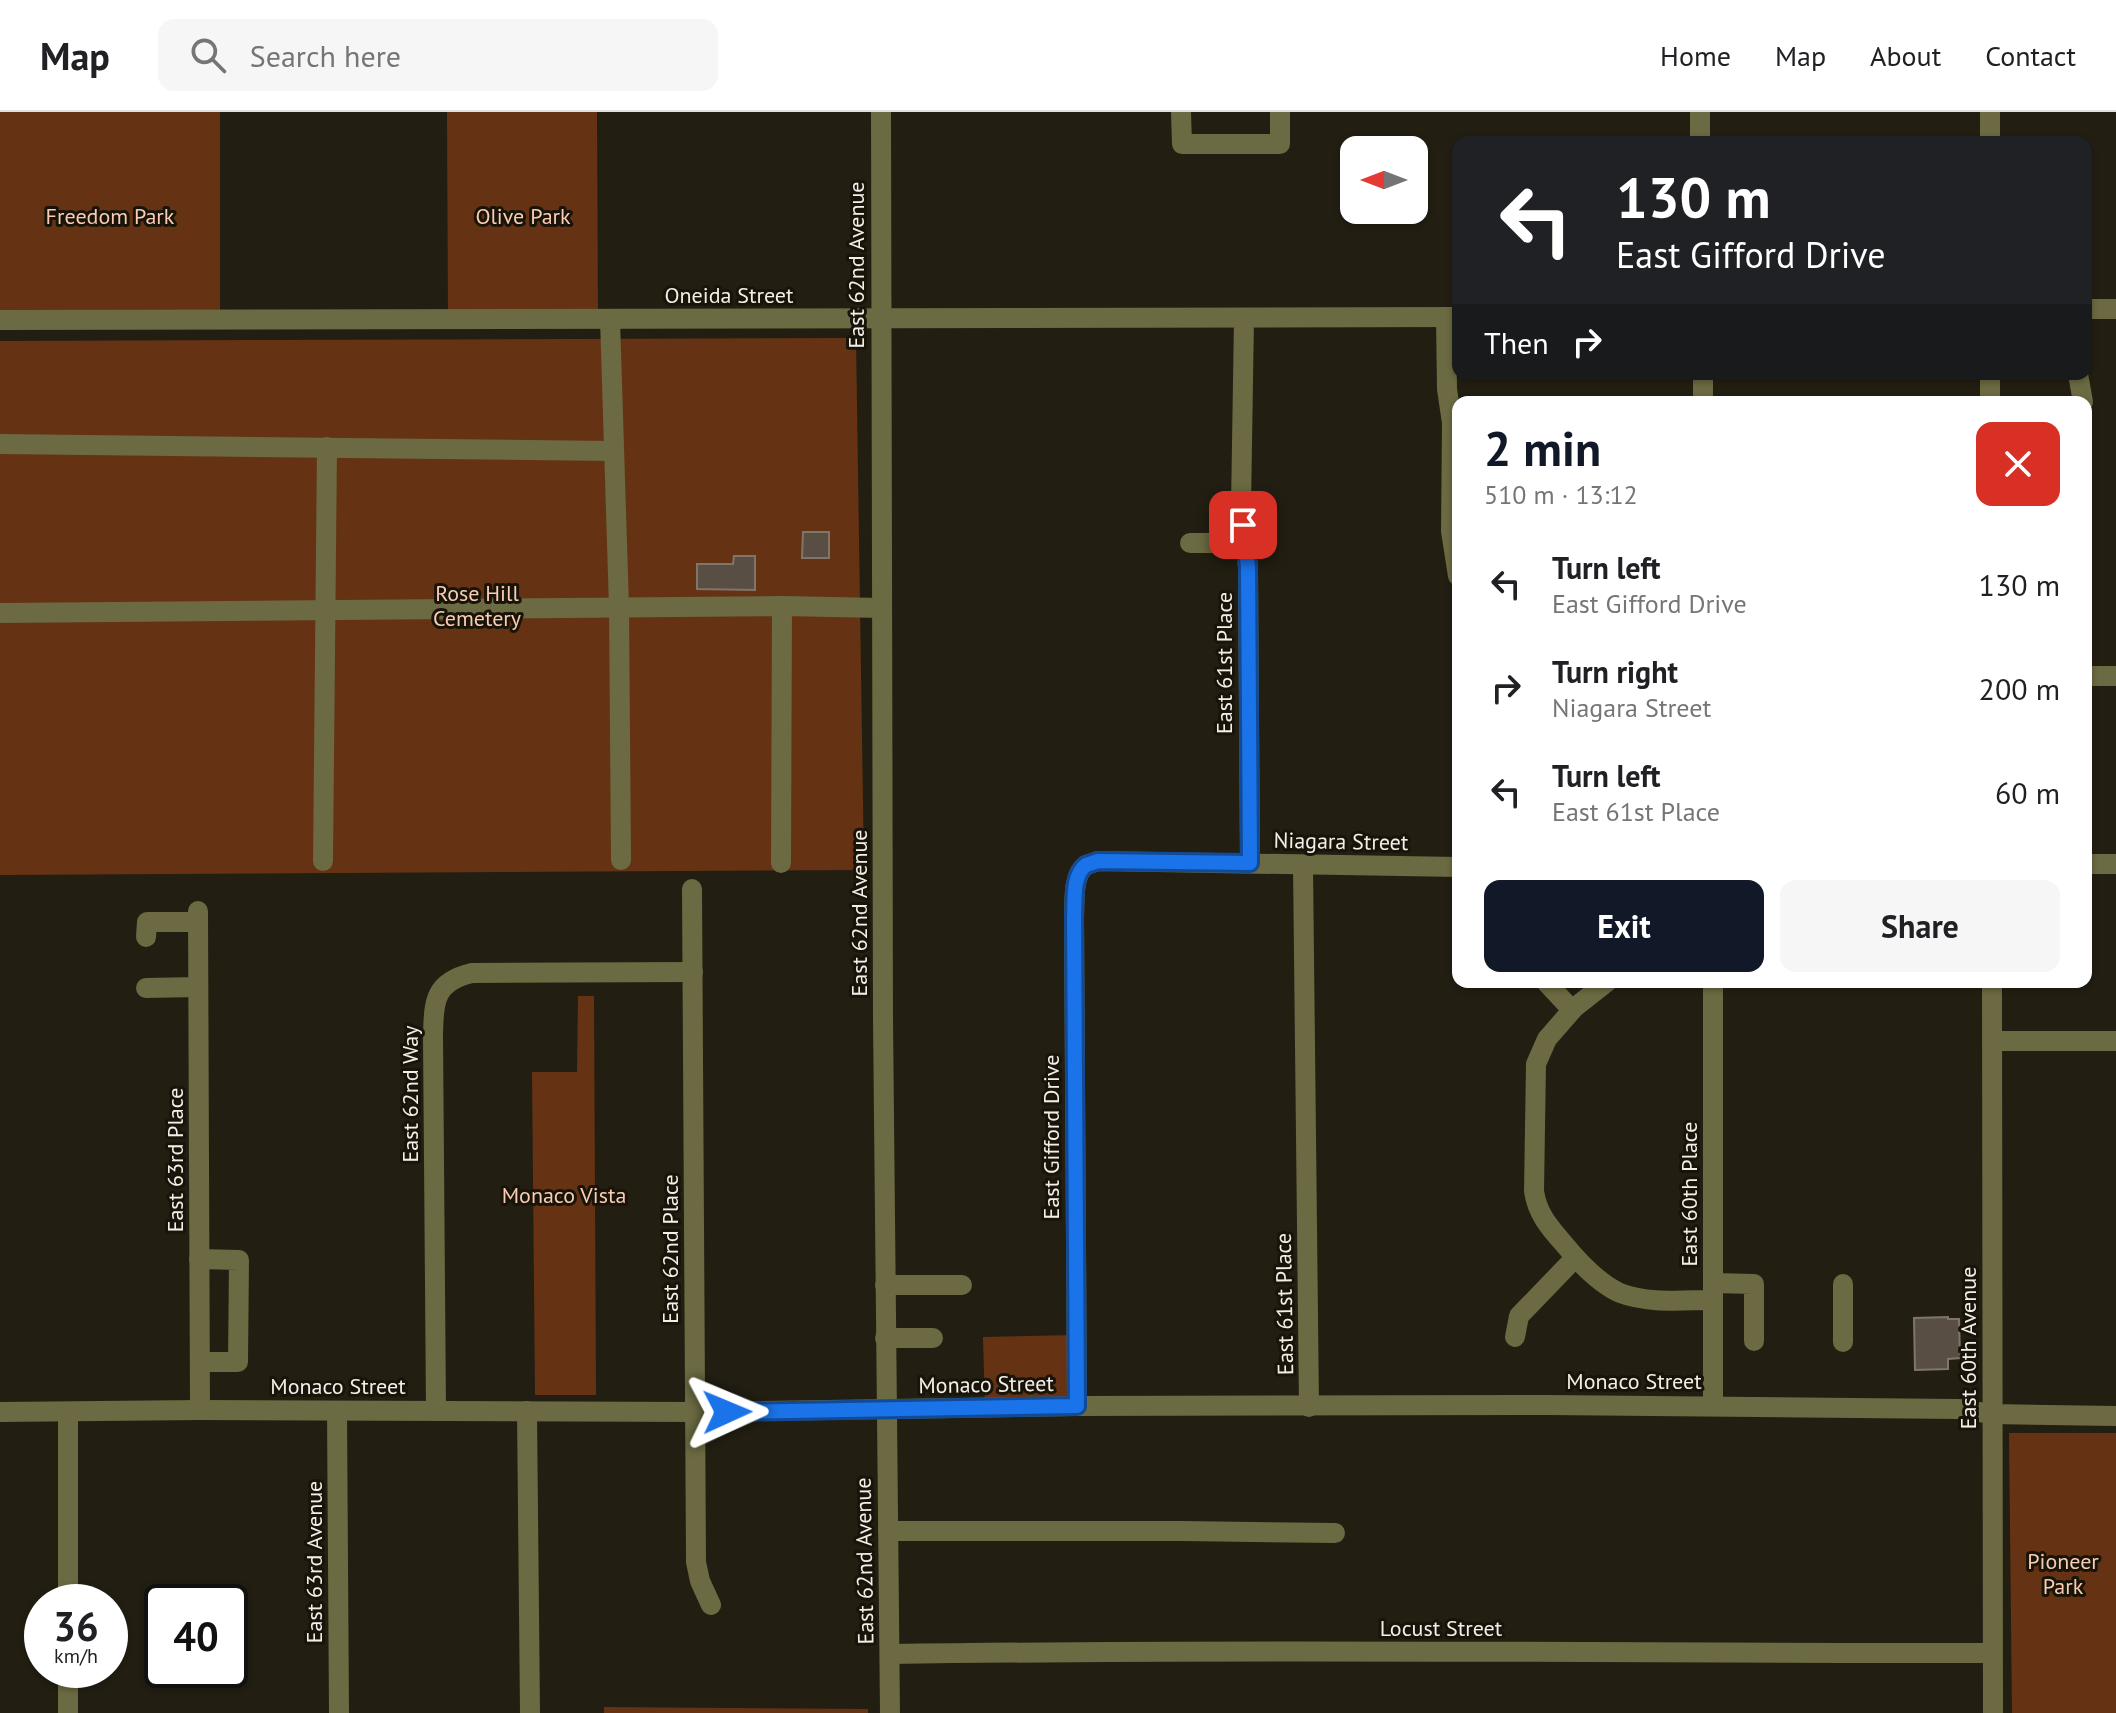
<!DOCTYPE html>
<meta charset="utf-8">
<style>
body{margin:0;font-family:"PT Sans",sans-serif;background:#f6f6f6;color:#202124;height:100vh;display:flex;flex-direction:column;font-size:30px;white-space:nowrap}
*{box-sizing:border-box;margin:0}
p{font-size:26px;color:#757577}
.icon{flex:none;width:44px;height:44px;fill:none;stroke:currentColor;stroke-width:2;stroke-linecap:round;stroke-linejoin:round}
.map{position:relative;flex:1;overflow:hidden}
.side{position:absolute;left:1452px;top:284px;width:640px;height:592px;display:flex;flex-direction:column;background:#fff;border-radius:16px;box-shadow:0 2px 6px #0004}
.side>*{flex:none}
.hud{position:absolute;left:1452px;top:24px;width:640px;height:244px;border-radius:16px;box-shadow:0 2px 6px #0004;background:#202124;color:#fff;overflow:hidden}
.needle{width:52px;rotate:270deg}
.tools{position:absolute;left:1340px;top:24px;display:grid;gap:16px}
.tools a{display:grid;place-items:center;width:88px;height:88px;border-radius:16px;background:#fff;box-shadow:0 2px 6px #0004;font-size:40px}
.speed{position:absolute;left:24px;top:1472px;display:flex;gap:16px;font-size:40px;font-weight:700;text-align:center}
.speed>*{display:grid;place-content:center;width:104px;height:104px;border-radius:50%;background:#fff;box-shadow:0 2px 6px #0004;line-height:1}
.speed small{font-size:20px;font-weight:400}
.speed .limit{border:4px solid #111;border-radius:12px;background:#fff;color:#111}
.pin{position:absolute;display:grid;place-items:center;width:68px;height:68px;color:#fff;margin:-34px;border-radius:16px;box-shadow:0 4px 12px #0006}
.me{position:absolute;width:88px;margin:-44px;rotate:89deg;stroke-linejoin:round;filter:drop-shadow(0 0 6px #0008)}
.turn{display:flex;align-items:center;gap:28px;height:168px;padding:0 32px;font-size:36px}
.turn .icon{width:104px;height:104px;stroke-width:2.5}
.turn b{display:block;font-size:56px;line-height:68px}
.then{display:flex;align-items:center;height:76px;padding:0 32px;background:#0003;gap:16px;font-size:30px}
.round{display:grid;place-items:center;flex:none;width:84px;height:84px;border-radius:16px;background:#f6f6f6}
.summary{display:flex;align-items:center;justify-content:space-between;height:136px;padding:0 32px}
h1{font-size:48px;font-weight:700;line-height:60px;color:#111827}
.button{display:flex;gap:16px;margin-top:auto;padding:16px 32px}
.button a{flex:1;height:92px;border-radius:16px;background:#111827;color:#fff;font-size:32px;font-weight:700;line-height:92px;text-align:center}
.button a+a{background:#f6f6f6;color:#202124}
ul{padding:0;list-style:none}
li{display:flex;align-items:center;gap:24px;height:104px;padding:0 32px}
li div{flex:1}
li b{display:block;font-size:30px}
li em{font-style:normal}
header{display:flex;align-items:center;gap:48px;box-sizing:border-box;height:112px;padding:0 40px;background:#fff;border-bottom:2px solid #e0e0e0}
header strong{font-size:38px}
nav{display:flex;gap:44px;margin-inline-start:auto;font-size:28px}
.search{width:560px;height:72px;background:#f6f6f6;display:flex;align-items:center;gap:20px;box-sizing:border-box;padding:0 28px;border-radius:16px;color:#757577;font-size:30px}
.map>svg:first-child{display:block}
.green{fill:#653313}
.building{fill:#584e43;stroke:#807569;stroke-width:2}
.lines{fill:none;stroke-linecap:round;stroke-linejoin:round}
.minor{stroke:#6b6a42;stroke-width:20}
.route-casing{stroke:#114b97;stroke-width:20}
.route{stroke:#1a73e8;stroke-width:14}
.labels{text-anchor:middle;stroke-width:6;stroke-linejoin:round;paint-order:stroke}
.park-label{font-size:22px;fill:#faccb3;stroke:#191409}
.street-label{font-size:22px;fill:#f3efe8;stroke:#191409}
</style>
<header>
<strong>Map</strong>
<div class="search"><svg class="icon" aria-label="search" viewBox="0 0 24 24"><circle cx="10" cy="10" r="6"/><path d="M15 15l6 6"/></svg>Search here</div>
<nav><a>Home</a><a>Map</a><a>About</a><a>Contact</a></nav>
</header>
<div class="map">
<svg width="2116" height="1601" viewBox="0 0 2116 1601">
<rect width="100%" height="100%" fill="#221e12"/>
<!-- green -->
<g class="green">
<polygon points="0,0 220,0 220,209 0,208"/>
<polygon points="447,0 597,0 598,208 448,208"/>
<polygon points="856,226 864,758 0,763 0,229"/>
<polygon points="578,884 594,884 596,1283 535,1283 532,960 577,960"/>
<polygon points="1076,1223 1077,1294 985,1296 983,1225"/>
<polygon points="2009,1321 2116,1321 2116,1601 2012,1601"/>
<polygon points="604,1595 868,1597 868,1601 604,1601"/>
</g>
<!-- building -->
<g class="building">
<polygon points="803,420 829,420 829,446 802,446"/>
<polygon points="734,444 755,444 755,478 697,477 697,452 733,452"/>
<polygon points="1948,1205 1948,1207 1959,1207 1960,1246 1948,1247 1948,1257 1915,1258 1914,1206"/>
</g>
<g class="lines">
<!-- minor -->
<g class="minor">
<polyline points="881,0 883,907 890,1601"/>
<polyline points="1181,0 1182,32 1280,32 1280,0"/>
<polyline points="1700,0 1700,30"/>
<polyline points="1990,0 1990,30"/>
<polyline points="2086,197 2116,197"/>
<polyline points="1446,205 1447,277 1452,311 1451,419 1458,464"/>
<polyline points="1244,206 1241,395 1248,455 1250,751"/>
<polyline points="610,207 619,495 621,748"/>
<polyline points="0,208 1458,205"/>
<polyline points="1703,262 1703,290"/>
<polyline points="1990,262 1990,290"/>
<polyline points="2078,262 2083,290"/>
<polyline points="0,332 614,339"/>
<polyline points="1190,431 1245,431"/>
<polyline points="0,501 782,494 882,496"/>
<polyline points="2086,564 2116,564"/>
<polyline points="323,749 327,335"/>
<polyline points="781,751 782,494"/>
<polyline points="2086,752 2116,752"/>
<polyline points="1303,753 1309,1295"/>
<polyline points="692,777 696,1450 700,1469 711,1493"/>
<polyline points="198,799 200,1298"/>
<polyline points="146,825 147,810 198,810"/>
<polyline points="1546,870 1572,898"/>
<path d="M1607,870L1574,896L1547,927L1536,952L1534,1079C1537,1101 1549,1115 1564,1132C1578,1149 1600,1172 1620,1181C1649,1192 1683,1188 1713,1188"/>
<polyline points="1992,870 1993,1601"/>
<polyline points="146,876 198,875"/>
<polyline points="1992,929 2116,929"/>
<polyline points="199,1147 239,1148 238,1250 200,1250"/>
<polyline points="1713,1171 1754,1172 1754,1229"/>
<polyline points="1843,1172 1843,1230"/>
<polyline points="885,1173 962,1173"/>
<polyline points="1515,1225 1519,1204 1575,1146"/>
<polyline points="885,1226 933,1226"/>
<path d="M1077,1294L1074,805C1075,790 1072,763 1086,753C1086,753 1098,749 1098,749L1458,755"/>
<polyline points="1713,1294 1713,870"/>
<path d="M436,1298L433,923C434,889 434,870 472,861L693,860"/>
<polyline points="337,1299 339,1601"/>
<polyline points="527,1299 530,1601"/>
<polyline points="0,1300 200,1298 695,1300 1077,1294 1548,1293 1958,1297 1993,1302 2116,1304"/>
<polyline points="888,1419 1182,1419 1335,1421"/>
<polyline points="68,1490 68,1300"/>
<path d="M890,1542C1258,1537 1625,1541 1992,1541"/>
<polyline points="68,1601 68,1558"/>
</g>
</g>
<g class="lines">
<defs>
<path id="route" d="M727,1300L1077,1294L1074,805C1075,790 1072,763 1086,753C1086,753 1098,749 1098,749L1250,751L1248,455L1243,413"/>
</defs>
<!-- route casing -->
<use href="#route" class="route-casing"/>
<!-- route -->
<use href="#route" class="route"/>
</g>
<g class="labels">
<!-- park labels -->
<g class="park-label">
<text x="110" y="112">Freedom Park</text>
<text x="523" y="112">Olive Park</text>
<text x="477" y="489">Rose Hill<tspan x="477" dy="25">Cemetery</tspan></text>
<text x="564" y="1091">Monaco Vista</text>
<text x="2063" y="1457">Pioneer<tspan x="2063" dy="25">Park</tspan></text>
</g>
<!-- street labels -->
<g class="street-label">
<text transform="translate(856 153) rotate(-90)" y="8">East 62nd Avenue</text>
<text x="729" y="191">Oneida Street</text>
<text transform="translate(1224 551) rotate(-90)" y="8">East 61st Place</text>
<text transform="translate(1341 729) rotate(1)" y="8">Niagara Street</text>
<text transform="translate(859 801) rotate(-90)" y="8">East 62nd Avenue</text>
<text transform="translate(410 982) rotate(-90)" y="8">East 62nd Way</text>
<text transform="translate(1051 1025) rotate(-90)" y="8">East Gifford Drive</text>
<text transform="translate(175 1048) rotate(-90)" y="8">East 63rd Place</text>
<text transform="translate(1689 1082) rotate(-90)" y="8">East 60th Place</text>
<text transform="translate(670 1137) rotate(-90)" y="8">East 62nd Place</text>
<text transform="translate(1284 1192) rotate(-91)" y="8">East 61st Place</text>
<text transform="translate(1968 1236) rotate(-90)" y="8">East 60th Avenue</text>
<text x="1634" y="1277">Monaco Street</text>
<text transform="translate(986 1272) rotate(-1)" y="8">Monaco Street</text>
<text x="338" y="1282">Monaco Street</text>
<text transform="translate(864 1449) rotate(-91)" y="8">East 62nd Avenue</text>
<text transform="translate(314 1450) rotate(-90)" y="8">East 63rd Avenue</text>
<text x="1441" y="1524">Locust Street</text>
</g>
</g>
</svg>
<div class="tools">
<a><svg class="needle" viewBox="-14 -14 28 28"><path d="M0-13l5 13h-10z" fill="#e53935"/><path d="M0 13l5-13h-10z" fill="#757577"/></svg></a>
</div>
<div class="speed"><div>36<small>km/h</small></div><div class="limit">40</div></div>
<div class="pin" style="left:1243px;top:413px;background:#d93025"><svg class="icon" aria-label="arrive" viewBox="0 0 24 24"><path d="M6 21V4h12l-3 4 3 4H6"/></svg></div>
<svg class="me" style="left:727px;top:1300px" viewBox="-20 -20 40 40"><path d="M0-17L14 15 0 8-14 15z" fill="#1a73e8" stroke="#fff" stroke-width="4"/></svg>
<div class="hud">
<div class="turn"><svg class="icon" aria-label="left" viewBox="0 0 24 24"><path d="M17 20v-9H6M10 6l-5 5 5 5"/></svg><div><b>130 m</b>East Gifford Drive</div></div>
<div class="then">Then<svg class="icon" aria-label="right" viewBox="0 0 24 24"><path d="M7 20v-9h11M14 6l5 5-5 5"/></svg></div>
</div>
<section class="side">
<div class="summary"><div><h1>2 min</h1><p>510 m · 13:12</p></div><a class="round" style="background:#d93025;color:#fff"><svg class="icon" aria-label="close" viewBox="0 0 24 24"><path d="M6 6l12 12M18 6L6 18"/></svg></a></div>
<ul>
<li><svg class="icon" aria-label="left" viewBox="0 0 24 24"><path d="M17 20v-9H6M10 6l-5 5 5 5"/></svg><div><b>Turn left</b><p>East Gifford Drive</p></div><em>130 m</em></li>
<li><svg class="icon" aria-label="right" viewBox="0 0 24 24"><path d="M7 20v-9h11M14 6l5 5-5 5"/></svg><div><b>Turn right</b><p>Niagara Street</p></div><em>200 m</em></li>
<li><svg class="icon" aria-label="left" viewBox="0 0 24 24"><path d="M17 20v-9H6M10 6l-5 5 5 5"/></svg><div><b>Turn left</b><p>East 61st Place</p></div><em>60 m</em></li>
</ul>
<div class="button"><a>Exit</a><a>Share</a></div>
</section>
</div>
